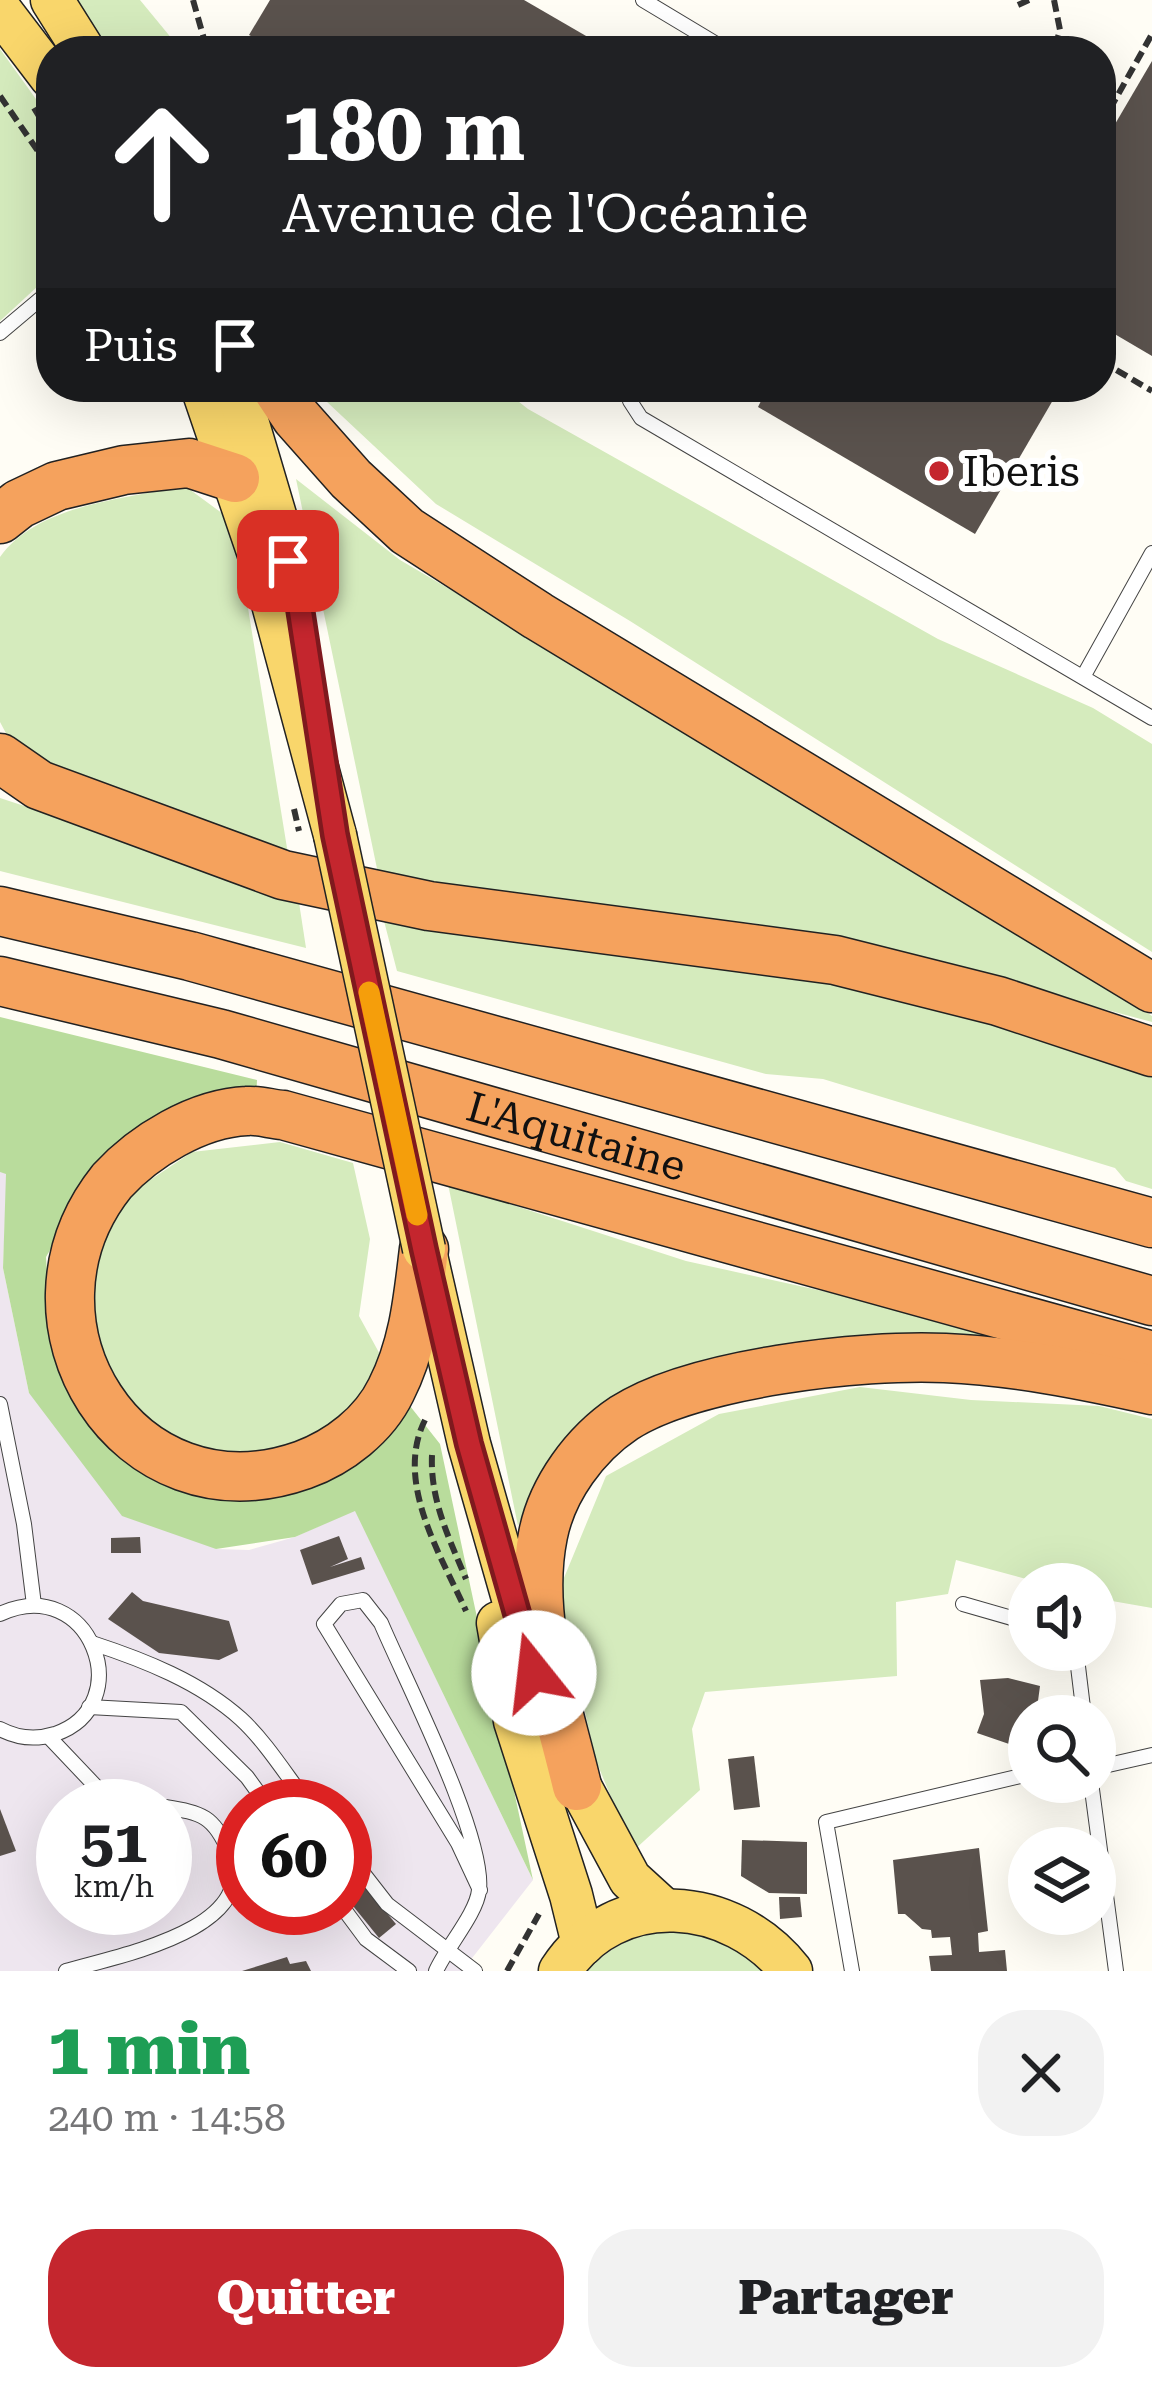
<!DOCTYPE html>
<html lang="fr">
<meta charset="utf-8">
<style>
body{margin:0;font-family:"Roboto Serif",serif;background:#f2f2f2;color:#202124;height:100vh;display:flex;flex-direction:column;font-size:45px;white-space:nowrap}
*{box-sizing:border-box;margin:0}
p{font-size:39px;color:#757577}
.icon{flex:none;width:66px;height:66px;fill:none;stroke:currentColor;stroke-width:2;stroke-linecap:round;stroke-linejoin:round}
.map{position:relative;height:1971px;overflow:hidden}
.panel{display:flex;flex-direction:column;background:#fff;flex:1}
.panel>*{flex:none}
.hud{position:absolute;left:36px;top:36px;width:1080px;height:366px;border-radius:48px;box-shadow:0 12px 48px #0002;background:#202124;color:#fff;overflow:hidden}
.buttons{position:absolute;left:1008px;top:1563px;display:grid;gap:24px}
.buttons a{display:grid;place-items:center;width:108px;height:108px;border-radius:50%;background:#fff;box-shadow:0 12px 48px #0002;font-size:60px}
.speed{position:absolute;left:36px;top:1779px;display:flex;gap:24px;font-size:60px;font-weight:700;text-align:center}
.speed>*{display:grid;place-content:center;width:156px;height:156px;border-radius:50%;background:#fff;box-shadow:0 12px 48px #0002;line-height:1}
.speed small{font-size:30px;font-weight:400}
.speed .limit{border:18px solid #d22;background:#fff;color:#111}
.pin{position:absolute;display:grid;place-items:center;width:102px;height:102px;color:#fff;margin:-51px;border-radius:24px;box-shadow:0 6px 18px #0006}
.me{position:absolute;width:132px;margin:-66px;rotate:344deg;stroke-linejoin:round;filter:drop-shadow(0 0 9px #0008)}
.turn{display:flex;align-items:center;gap:42px;height:252px;padding:0 48px;font-size:54px}
.turn .icon{width:156px;height:156px;stroke-width:2.5}
.turn b{display:block;font-size:84px;line-height:102px}
.then{display:flex;align-items:center;height:114px;padding:0 48px;background:#0003;gap:24px;font-size:45px}
.round{display:grid;place-items:center;flex:none;width:126px;height:126px;border-radius:48px;background:#f2f2f2}
.overview{display:flex;align-items:center;justify-content:space-between;height:204px;padding:0 48px}
h1{font-size:72px;font-weight:800;line-height:90px;color:#1e9e55}
.action{display:flex;gap:24px;margin-top:auto;padding:24px 48px}
.action a{flex:1;height:138px;border-radius:48px;background:#c4262e;color:#fff;font-size:48px;font-weight:800;line-height:138px;text-align:center}
.action a+a{background:#f2f2f2;color:#202124}
.map>svg:first-child{display:block}
.industrial{fill:#eee6ef;fill-rule:evenodd}
.green{fill:#d5ebbd}
.forest{fill:#b9dc9c}
.building{fill:#5a524d}
.lines{fill:none;stroke-linecap:round;stroke-linejoin:round}
.lane-casing{stroke:#444;stroke-width:16}
.primary-casing{stroke:#222;stroke-width:45}
.highway-casing{stroke:#222;stroke-width:51}
.path{stroke:#333;stroke-width:6;stroke-dasharray:12 6;stroke-linecap:butt}
.lane{stroke:#fff;stroke-width:14}
.primary{stroke:#f9d66b;stroke-width:42}
.highway{stroke:#f5a25d;stroke-width:48}
.primary-bridge-casing{stroke:#222;stroke-width:45;stroke-linecap:butt}
.path-bridge{stroke:#333;stroke-width:6;stroke-dasharray:12 6;stroke-linecap:butt}
.primary-bridge{stroke:#f9d66b;stroke-width:42}
.route-casing{stroke:#7f191e;stroke-width:30}
.route{stroke:#c4262e;stroke-width:21}
.slow{stroke:#f59e0b;stroke-width:21}
.poi-dot{fill:#c4262e;stroke:#fff;stroke-width:4.5}
.labels{text-anchor:middle;stroke-width:12;stroke-linejoin:round;paint-order:stroke}
.poi-label{font-size:42px;fill:#111;stroke:#fff;text-anchor:start}
.street-label{font-size:42px;fill:#111;stroke:#fff}
</style>
<div class="map">
<svg width="1152" height="1971" viewBox="0 0 1152 1971">
<rect width="100%" height="100%" fill="#fffdf5"/>
<!-- industrial -->
<path class="industrial" d="M0,1172L7,1173L3,1268L29,1393L216,1549L249,1550L295,1537L355,1510L533,1880L462,1971H0ZM63,1806H165V1908H63ZM243,1806H345V1908H243Z"/>
<!-- green -->
<g class="green">
<polygon points="76,0 140,0 182,51 109,51"/>
<polygon points="0,49 51,120 51,274 0,321"/>
<polygon points="311,387 500,387 528,409 938,639 1093,708 1152,744 1152,952 630,621 436,504"/>
<polygon points="296,479 400,560 966,892 1152,1016 1152,1022 858,943 752,923 526,904 380,883"/>
<path d="M185,486L234,522L288,854L64,775L8,737L0,722V557C38,504 125,499 185,486Z"/>
<polygon points="0,798 298,896 306,948 0,871"/>
<path d="M384,921C573,945 768,958 953,1009C1020,1028 1087,1052 1152,1076V1189L1126,1181L1115,1168L823,1079L766,1074L397,971Z"/>
<polygon points="280,1142 353,1163 370,1239 359,1316 388,1369 347,1417 284,1455 213,1454 148,1423 93,1363 91,1270 122,1199 192,1152"/>
<polygon points="448,1184 686,1261 977,1325 1032,1346 789,1352 535,1487 518,1526"/>
<polygon points="860,1387 971,1400 1099,1406 1152,1419 1152,1608 1095,1598 1095,1584 1045,1584 956,1560 948,1594 896,1602 897,1676 705,1692 692,1729 700,1790 633,1851 595,1758 559,1590 606,1476 719,1414"/>
<path d="M687,1928L726,1938L767,1971H586C620,1939 641,1932 687,1928Z"/>
</g>
<!-- forest -->
<polygon class="forest" points="0,1017 257,1080 256,1100 96,1171 46,1257 50,1320 65,1384 118,1448 166,1481 372,1446 410,1406 440,1444 533,1880 355,1511 295,1537 216,1549 122,1516 29,1393 3,1268 6,1174 0,1172"/>
<!-- building -->
<g class="building">
<polygon points="270,0 524,0 612,51 278,51 249,35"/>
<polygon points="1152,61 1152,356 1101,326 1101,148"/>
<polygon points="768,387 1057,387 1060,388 975,534 758,407"/>
<polygon points="339,1536 348,1559 330,1567 361,1557 365,1569 312,1585 300,1550"/>
<polygon points="140,1537 141,1553 111,1553 111,1538"/>
<polygon points="132,1592 143,1601 229,1621 238,1651 219,1660 159,1653 108,1619"/>
<polygon points="1008,1678 1040,1686 1036,1716 1029,1716 1029,1741 1012,1745 977,1733 984,1714 980,1680"/>
<polygon points="754,1756 760,1807 734,1810 728,1759"/>
<polygon points="0,1809 16,1851 0,1856"/>
<polygon points="742,1840 807,1842 807,1894 769,1893 741,1876"/>
<polygon points="979,1848 988,1931 978,1933 979,1952 1005,1950 1007,1971 931,1971 929,1956 952,1955 950,1937 932,1938 931,1930 922,1929 905,1914 898,1914 893,1860"/>
<polygon points="361,1882 396,1924 379,1938 345,1896"/>
<polygon points="779,1897 800,1897 802,1917 780,1919"/>
<polygon points="287,1957 290,1964 306,1961 311,1971 242,1971"/>
</g>
<g class="lines">
<defs>
<g id="lane">
<polyline points="643,0 728,51"/>
<polyline points="0,333 51,290"/>
<polyline points="634,387 630,401 641,418 1152,718"/>
<polyline points="1083,677 1152,553"/>
<polyline points="0,1404 24,1524 34,1605"/>
<polyline points="963,1604 1029,1623"/>
<path d="M0,1614C90,1572 140,1705 55,1734C36,1740 17,1738 0,1729"/>
<path d="M92,1643C144,1660 200,1682 241,1719C267,1743 288,1778 310,1806"/>
<polyline points="1076,1650 1084,1716"/>
<polyline points="89,1707 181,1712 247,1777 268,1806"/>
<polyline points="48,1736 104,1795 158,1806"/>
<polyline points="1095,1768 1152,1755"/>
<polyline points="1091,1782 1116,1971"/>
<polyline points="345,1850 387,1904 475,1971"/>
<polyline points="343,1908 366,1939 409,1971"/>
<path d="M66,1971C115,1956 263,1930 229,1852C214,1816 202,1813 165,1807"/>
<path d="M436,1971C446,1948 477,1913 479,1890C485,1835 405,1680 381,1623L363,1600L341,1604L324,1624L458,1843L480,1890"/>
<polyline points="852,1971 826,1822 1029,1774"/>
</g>
<g id="primary">
<polyline points="52,0 84,51"/>
<polyline points="0,10 51,77"/>
<polyline points="202,387 262,563 335,835"/>
<polyline points="237,387 282,539"/>
<polyline points="427,1260 469,1444 530,1658"/>
<polyline points="498,1623 515,1721 571,1895 583,1944"/>
<polyline points="564,1757 630,1879 664,1910"/>
<path d="M560,1971C616,1885 732,1896 791,1971"/>
</g>
<g id="highway">
<polyline points="276,387 296,417 351,479 407,531 538,616 1152,988"/>
<polyline points="0,519 19,504 57,486 124,470 189,463 235,478"/>
<polyline points="0,758 39,785 283,875 429,906 835,960 998,1001 1152,1052"/>
<polyline points="0,911 190,956 1152,1223"/>
<path id="s1" d="M0,981L221,1034L1152,1301"/>
<path d="M424,1249C418,1299 414,1345 391,1390C374,1425 339,1452 303,1465C128,1527 0,1321 112,1181C144,1146 198,1113 247,1111C258,1110 271,1114 283,1115L1152,1356"/>
<path d="M577,1786C558,1706 526,1618 543,1535C552,1489 585,1444 624,1418C694,1373 862,1354 945,1358C1014,1361 1084,1375 1152,1390"/>
</g>
</defs>
<!-- lane casing -->
<use href="#lane" class="lane-casing"/>
<!-- primary casing -->
<use href="#primary" class="primary-casing"/>
<!-- highway casing -->
<use href="#highway" class="highway-casing"/>
<!-- path -->
<g class="path">
<polyline points="193,0 204,39 213,51"/>
<polyline points="1054,0 1060,30 1054,51"/>
<polyline points="1018,5 1029,0"/>
<polyline points="0,96 51,170"/>
<polyline points="34,108 51,136"/>
<polyline points="1101,125 1152,34"/>
<polyline points="1101,361 1152,391"/>
<path d="M425,1420C394,1482 441,1555 466,1611"/>
<path d="M432,1455C430,1500 449,1538 466,1579"/>
<polyline points="507,1971 539,1914"/>
</g>
<!-- lane -->
<use href="#lane" class="lane"/>
<!-- primary -->
<use href="#primary" class="primary"/>
<!-- highway -->
<use href="#highway" class="highway"/>
<defs>
<polyline id="primary-bridge" points="335,835 424,1249"/>
</defs>
<!-- primary-bridge casing -->
<use href="#primary-bridge" class="primary-bridge-casing"/>
<!-- path-bridge -->
<polyline class="path-bridge" points="294,809 299,831"/>
<!-- primary-bridge -->
<use href="#primary-bridge" class="primary-bridge"/>
</g>
<g class="lines">
<defs>
<polyline id="route" points="288,561 299,602 335,835 424,1250 469,1444 534,1673"/>
</defs>
<!-- route casing -->
<use href="#route" class="route-casing"/>
<!-- route -->
<use href="#route" class="route"/>
<!-- slow -->
<polyline class="slow" points="369,992 417,1215"/>
</g>
<!-- markers -->
<circle class="poi-dot" cx="939" cy="471" r="12"/>
<g class="labels">
<!-- poi labels -->
<g class="poi-label">
<text x="963" y="486">Iberis</text>
</g>
<!-- street labels -->
<g class="street-label">
<text dy="15" stroke="none"><textPath href="#s1" startOffset="597">L'Aquitaine</textPath></text>
</g>
</g>
</svg>
<div class="buttons">
<a><svg class="icon" aria-label="sound" viewBox="0 0 24 24"><path d="M4 9h4l5-4v14l-5-4H4zM17 9q2 3 0 6"/></svg></a>
<a><svg class="icon" aria-label="search" viewBox="0 0 24 24"><circle cx="10" cy="10" r="6"/><path d="M15 15l6 6"/></svg></a>
<a><svg class="icon" aria-label="layers" viewBox="0 0 24 24"><path d="M12 4l9 5-9 5-9-5zM3 14l9 5 9-5"/></svg></a>
</div>
<div class="speed"><div>51<small>km/h</small></div><div class="limit">60</div></div>
<div class="pin" style="left:288px;top:561px;background:#d93025"><svg class="icon" aria-label="arrive" viewBox="0 0 24 24"><path d="M6 21V4h12l-3 4 3 4H6"/></svg></div>
<svg class="me" style="left:534px;top:1673px" viewBox="-20 -20 40 40"><circle r="19" fill="#fff"/><path d="M0-13L10 11 0 6-10 11z" fill="#c4262e"/></svg>
<div class="hud">
<div class="turn"><svg class="icon" aria-label="ahead" viewBox="0 0 24 24"><path d="M12 20V5M6 11l6-6 6 6"/></svg><div><b>180 m</b>Avenue de l'Océanie</div></div>
<div class="then">Puis<svg class="icon" aria-label="arrive" viewBox="0 0 24 24"><path d="M6 21V4h12l-3 4 3 4H6"/></svg></div>
</div>
</div>
<section class="panel">
<div class="overview"><div><h1>1 min</h1><p>240 m · 14:58</p></div><a class="round"><svg class="icon" aria-label="close" viewBox="0 0 24 24"><path d="M6 6l12 12M18 6L6 18"/></svg></a></div>
<div class="action"><a>Quitter</a><a>Partager</a></div>
</section>
